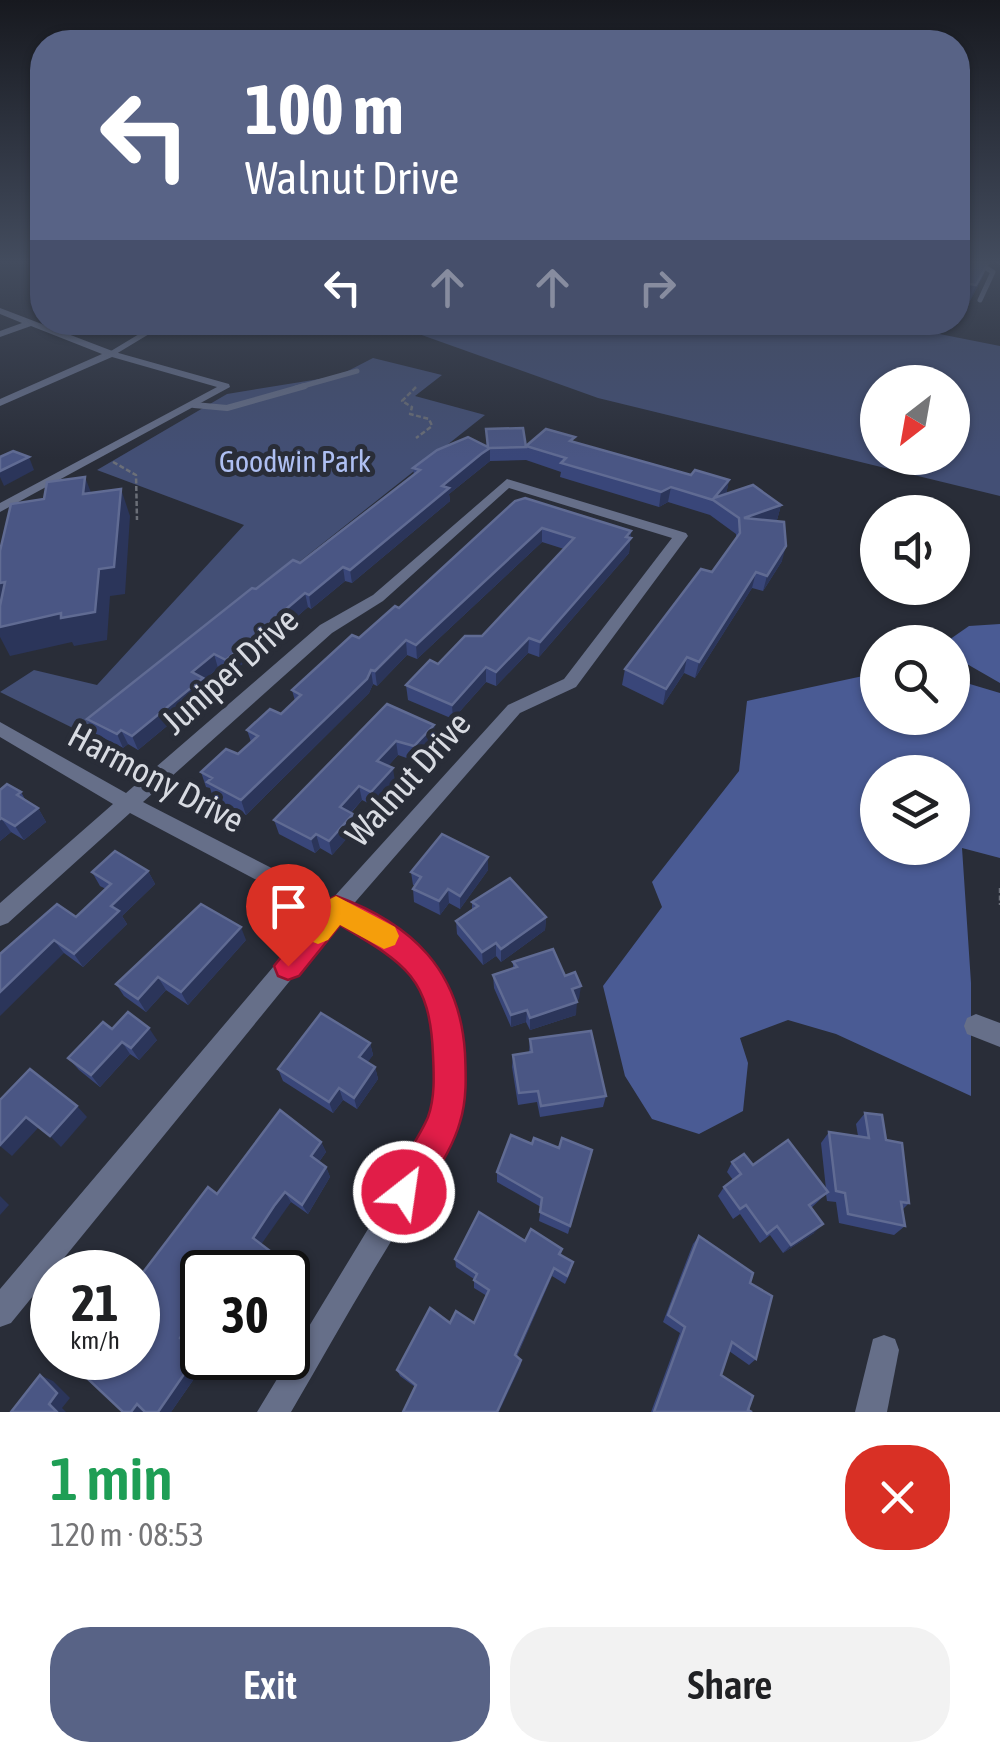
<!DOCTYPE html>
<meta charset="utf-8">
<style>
body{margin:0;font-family:"Asap Condensed",sans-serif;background:#f2f2f2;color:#202124;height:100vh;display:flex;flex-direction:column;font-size:38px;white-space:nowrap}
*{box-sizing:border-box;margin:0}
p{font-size:32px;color:#757577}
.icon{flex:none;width:55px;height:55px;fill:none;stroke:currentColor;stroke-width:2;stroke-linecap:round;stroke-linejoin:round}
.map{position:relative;height:1412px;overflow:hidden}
.details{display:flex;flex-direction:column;background:#fff;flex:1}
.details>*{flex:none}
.banner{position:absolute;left:30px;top:30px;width:940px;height:305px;border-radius:40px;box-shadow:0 2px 8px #0004;background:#586386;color:#fff;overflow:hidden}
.needle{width:65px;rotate:211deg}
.buttons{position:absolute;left:860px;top:365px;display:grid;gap:20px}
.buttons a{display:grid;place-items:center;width:110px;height:110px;border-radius:50%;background:#fff;box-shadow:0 2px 8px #0004;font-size:50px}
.speed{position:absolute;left:30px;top:1250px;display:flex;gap:20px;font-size:50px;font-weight:700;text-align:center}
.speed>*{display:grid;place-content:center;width:130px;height:130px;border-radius:50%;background:#fff;box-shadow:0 2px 8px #0004;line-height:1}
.speed small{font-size:25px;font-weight:400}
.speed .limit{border:5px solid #111;border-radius:15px;background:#fff;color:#111}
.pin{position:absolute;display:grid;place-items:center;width:85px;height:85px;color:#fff;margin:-102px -42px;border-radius:50% 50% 50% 0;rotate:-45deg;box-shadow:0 0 10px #0007}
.pin .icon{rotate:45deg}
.me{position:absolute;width:110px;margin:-55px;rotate:30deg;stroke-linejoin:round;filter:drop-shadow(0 0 8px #0008)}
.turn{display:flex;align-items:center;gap:35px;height:210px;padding:0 50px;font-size:45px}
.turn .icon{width:130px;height:130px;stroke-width:2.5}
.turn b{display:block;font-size:70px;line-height:85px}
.lanes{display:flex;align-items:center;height:95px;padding:0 50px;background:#0003;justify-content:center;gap:50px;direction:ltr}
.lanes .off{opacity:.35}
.round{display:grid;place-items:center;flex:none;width:105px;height:105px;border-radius:40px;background:#f2f2f2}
.summary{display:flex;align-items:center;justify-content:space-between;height:170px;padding:0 50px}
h1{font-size:60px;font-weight:600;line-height:75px;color:#1e9e55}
.cta{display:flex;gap:20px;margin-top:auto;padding:20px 50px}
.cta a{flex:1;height:115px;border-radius:40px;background:#586386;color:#fff;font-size:40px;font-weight:600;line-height:115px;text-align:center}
.cta a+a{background:#f2f2f2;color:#202124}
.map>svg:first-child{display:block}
.green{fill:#434f75;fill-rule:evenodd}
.forest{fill:#4a5b94;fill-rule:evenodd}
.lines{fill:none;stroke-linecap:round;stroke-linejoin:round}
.path{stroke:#6b6f78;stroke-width:2.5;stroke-dasharray:5 2.5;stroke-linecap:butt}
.lane-far1{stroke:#666f89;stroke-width:5}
.lane{stroke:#666f89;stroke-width:6}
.street{fill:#666f89;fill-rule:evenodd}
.wall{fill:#394679}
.shaded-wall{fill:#2b355a}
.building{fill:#4a5684;stroke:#606b93;stroke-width:2.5}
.route{fill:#e11d48;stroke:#92132f;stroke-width:2.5}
.slow{fill:#f59e0b}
.labels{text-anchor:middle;stroke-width:10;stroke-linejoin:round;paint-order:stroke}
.far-park-label{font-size:30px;fill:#aebff2;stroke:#292d38}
.street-label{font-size:35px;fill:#d8dbe2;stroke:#292d38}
</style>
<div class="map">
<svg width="1000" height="1412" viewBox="0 0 1000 1412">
<rect width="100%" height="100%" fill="#292d38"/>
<!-- green -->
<g class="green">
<path d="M879,322L1000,346V496L598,398L388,323ZM952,382V458H878V382Z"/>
<polygon points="373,358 442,375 415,396 485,415 83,733 0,692 34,670 97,685 244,525 97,470 227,394 338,376"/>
</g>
<!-- forest -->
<g class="forest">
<polygon points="1000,624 1000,683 953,656 952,642 946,642 969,626"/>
<path d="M877,673L878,718H952L953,679L1000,693V858L962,848L971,983V1096L836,1034L788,1020L740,1038L748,1063L743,1111L699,1134L652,1119L625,1076L603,986L662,907L652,882L739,771L747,701ZM878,772H952V848H878Z"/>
</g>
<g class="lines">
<!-- path -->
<g class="path">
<polyline points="416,387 402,401 412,407 410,414 429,419 432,426 416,438"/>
<polyline points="113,462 136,475 137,520"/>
<polyline points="1000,888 1000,905"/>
</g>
<!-- lane-far1 -->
<g class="lane-far1">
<polyline points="980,300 993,272 981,265 983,261"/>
<polyline points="111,354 164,322"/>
<polyline points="296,388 357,371"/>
</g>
<!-- lane -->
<polyline class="lane" points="194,405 227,408 305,386"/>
<!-- street -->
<g class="street">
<polygon points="994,261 1000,261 1000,265"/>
<polygon points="0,308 115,352 229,384 230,387 0,512 0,503 217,387 112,357 0,406 0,399 102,354 31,326 0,337 0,331 22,323 0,314"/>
<path d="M507,479L686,533L688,536L576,687L520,713L350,908C368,917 389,925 405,937C426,953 443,980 453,1005C489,1102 432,1174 384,1253C352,1305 322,1359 291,1412H257L419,1145C451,1081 447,1004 391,954C377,940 355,932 337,923L11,1323L0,1327V1289L319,913L130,813L8,923L0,926V903L113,804L0,737V722L126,793L320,625L373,595ZM509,488L672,538L564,679L508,705L332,899L143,802L332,633L383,601Z"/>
<polygon points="976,1014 1000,1023 1000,1047 967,1034 964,1026 967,1018"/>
<polygon points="884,1335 895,1339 899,1350 887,1412 855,1412 873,1339"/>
</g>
</g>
<!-- wall -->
<g class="wall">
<polygon points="958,261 984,274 970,301 958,299"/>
<polygon points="71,322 106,322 89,329"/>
<polygon points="486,429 526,446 574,443 691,475 729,480 726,494 781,505 777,520 775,521 782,561 763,591 752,588 695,678 684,673 663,705 622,685 625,669 712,572 736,538 736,534 710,515 668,502 659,507 560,477 561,472 526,460 490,461 449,494 450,501 352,583 345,581 311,609 308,607 231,674 218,668 204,680 208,692 138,750 128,744 123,748 94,733 87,719 256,589 300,563 414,475 413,468 487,447"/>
<polygon points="515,501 631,531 629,553 539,657 528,653 496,686 486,682 453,719 408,700 406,685 482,636 564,549 542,542 417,659 407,655 377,686 373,684 369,693 246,815 213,797 210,788 206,787 201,772 238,754 251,742 247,730 281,714 295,701 292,690 399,608"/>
<polygon points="387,704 434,725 435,739 415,761 398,755 388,766 395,782 374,806 362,800 351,813 353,814 356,828 332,855 320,848 315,853 279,834 274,820"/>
<polygon points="0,790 21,792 26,801 38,808 46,822 24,840 11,832 0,841"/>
<polygon points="488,870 460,909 449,903 440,915 414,902 413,889 415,886 413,885 411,872"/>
<polygon points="148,871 155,884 122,916 127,924 83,967 64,953 0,954 76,917 106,889 100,886 92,872"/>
<polygon points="472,902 546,917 545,930 501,962 496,956 483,965 457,934 456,921 472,910"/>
<polygon points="246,940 188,1005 166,990 146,1012 124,996 116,984"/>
<polygon points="513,962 579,999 576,1000 576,1015 530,1030 526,1022 511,1027 494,988 493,975 513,968"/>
<polygon points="112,1029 157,1040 139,1060 130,1054 100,1087 79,1070 68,1058"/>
<polygon points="530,1039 606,1096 603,1107 540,1117 537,1102 518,1105 512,1067 513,1055 529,1052"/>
<polygon points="370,1043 373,1055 367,1062 375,1067 378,1079 357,1109 343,1100 333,1113 283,1081 278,1069"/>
<polygon points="865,1113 886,1140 909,1203 902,1210 905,1226 894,1235 839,1223 836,1202 827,1201 826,1194 811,1208 814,1233 783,1253 770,1235 760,1243 740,1214 733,1219 718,1196 724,1187 733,1180 727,1172 732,1162 753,1165 826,1189 821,1143 829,1132 858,1136 856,1124"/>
<polygon points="321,1142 326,1152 319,1162 326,1167 330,1177 308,1214 291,1202 280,1215 261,1244 270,1251 276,1259 267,1272 202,1272 202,1324 189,1344 207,1360 171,1412 217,1194"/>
<polygon points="532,1144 559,1148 592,1150 568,1234 539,1221 541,1207 497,1182 497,1172"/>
<polygon points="699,1236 750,1283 756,1359 749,1365 729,1351 721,1375 752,1412 651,1412 680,1333 663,1322 693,1244"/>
<polygon points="525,1241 562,1249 561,1255 571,1271 565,1284 552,1276 517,1356 521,1365 415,1387 400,1376 397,1370 450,1323 474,1323 487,1296 474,1288 474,1279 456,1267 455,1259"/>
</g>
<!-- shaded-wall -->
<g class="shaded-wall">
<polygon points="989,261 984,274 970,301 976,285"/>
<polygon points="87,322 106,322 89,329"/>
<polygon points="490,448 490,461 449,494 450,501 352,583 350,570 442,486"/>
<polygon points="29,457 34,470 4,486 0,477 0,471"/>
<polygon points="85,477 95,503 83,494"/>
<polygon points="729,480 726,495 714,498"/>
<polygon points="671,487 668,502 659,507 661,492"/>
<polygon points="121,489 130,516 125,594 110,596 107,640 74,646 72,642 10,656 0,637 0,627 99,569"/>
<polygon points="781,505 777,520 741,533 744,518"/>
<polygon points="542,528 542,542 417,659 416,645"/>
<polygon points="631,531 629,553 539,657 540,642"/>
<polygon points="786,546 782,561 763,591 767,576"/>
<polygon points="343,567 345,581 311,609 309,595"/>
<polygon points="756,572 752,588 695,678 699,662"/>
<polygon points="5,582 7,612 0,599 0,583"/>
<polygon points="305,593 308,607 231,674 226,660"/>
<polygon points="529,638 528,653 496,686 496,672"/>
<polygon points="406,640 407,655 377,686 375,671"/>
<polygon points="214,654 218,668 204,680 208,692 138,750 132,736 192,672"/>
<polygon points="687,657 684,673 663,705 666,689"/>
<polygon points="486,667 486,682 453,719 452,705"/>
<polygon points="371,670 373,684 369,693 246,815 241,800"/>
<polygon points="434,725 435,739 415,761 414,746"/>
<polygon points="121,730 128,744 123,748 117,734"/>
<polygon points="396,741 398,755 380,775 377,761"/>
<polygon points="393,768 395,782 374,806 371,792"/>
<polygon points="359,786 362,800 343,821 340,807"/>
<polygon points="38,808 46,822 24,840 15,826"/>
<polygon points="353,814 356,828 332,855 329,841"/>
<polygon points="1,818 11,832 0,841 0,819"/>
<polygon points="316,834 320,848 315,853 311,839"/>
<polygon points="488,857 488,870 460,909 460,896"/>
<polygon points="148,871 155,884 122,916 127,924 83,967 74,954 111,906"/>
<polygon points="448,889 449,903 440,915 439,901"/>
<polygon points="546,917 545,930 501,962 501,949"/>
<polygon points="241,927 246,940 188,1005 181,992"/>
<polygon points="54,940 64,953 0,1016 0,992"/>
<polygon points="496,943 496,956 483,965 482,952"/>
<polygon points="158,977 166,990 146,1012 138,999"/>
<polygon points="581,986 579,999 570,1002 572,989"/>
<polygon points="577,1002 576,1015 530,1030 530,1018"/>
<polygon points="527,1010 526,1022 511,1027 511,1015"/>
<polygon points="149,1028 157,1040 139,1060 131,1048"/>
<polygon points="122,1042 130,1054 100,1087 91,1075"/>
<polygon points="370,1043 373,1055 363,1069 359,1057"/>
<polygon points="375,1067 378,1079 357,1109 354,1098"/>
<polygon points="339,1088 343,1100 333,1113 329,1102"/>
<polygon points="77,1106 87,1117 61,1147 50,1136"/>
<polygon points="26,1117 38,1128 12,1156 0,1146"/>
<polygon points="321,1142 326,1152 316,1166 311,1156"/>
<polygon points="326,1167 330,1177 308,1214 302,1205"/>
<polygon points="285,1192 291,1202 260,1246 253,1238"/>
<polygon points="0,1196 9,1205 0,1215"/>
<polygon points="823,1224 814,1233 783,1253 791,1245"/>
<polygon points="270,1251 276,1259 267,1272 255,1272"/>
<polygon points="554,1268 552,1276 514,1361 515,1355"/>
<polygon points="202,1305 202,1324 189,1344 207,1360 171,1412 158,1412 180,1338"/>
<polygon points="521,1360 521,1365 499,1412 497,1412"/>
<polygon points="40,1375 53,1381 70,1398 62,1408 66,1412 57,1412 49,1404"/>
<polygon points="137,1404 146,1412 131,1412"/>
</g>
<!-- building -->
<g class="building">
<polygon points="958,261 989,261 976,285 958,282"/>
<polygon points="523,428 526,447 490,448 481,454 442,486 449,488 350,570 343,567 309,595 305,593 226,660 214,654 192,672 203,678 132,736 121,730 117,734 87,719 252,588 256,589 293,560 300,563 420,470 413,468 437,450 468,437 488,447 486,429"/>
<polygon points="546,429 575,437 570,441 691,475 695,470 729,480 714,498 753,485 781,505 744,518 784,522 786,546 767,576 756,572 699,662 687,657 666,689 625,669 701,569 712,572 740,533 739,518 713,500 671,487 661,492 561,463 566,458 526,446"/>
<polygon points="13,451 29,457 0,471 0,457"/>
<polygon points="85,477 83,494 121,489 114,567 99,569 95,612 61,618 61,613 0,627 0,606 5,582 0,583 0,551 11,504 44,499 47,482"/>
<polygon points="525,498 631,531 626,537 631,538 540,642 529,638 496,672 486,667 452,705 406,685 430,660 438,664 465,636 482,636 574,538 542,528 416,645 406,640 375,671 371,670 367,679 241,800 207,782 212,778 201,772 226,749 238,754 258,736 247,730 270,709 281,714 301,695 292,690 352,635 359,638 395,606 399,608 515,501"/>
<polygon points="387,704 434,725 414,746 396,741 377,761 393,768 371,792 359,786 340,807 353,814 329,841 316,834 311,839 274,820"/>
<polygon points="7,784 21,792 17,795 38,808 15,826 1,818 0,819 0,790"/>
<polygon points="442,834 488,857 460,896 448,889 439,901 413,889 421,877 411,872"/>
<polygon points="115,851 148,871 111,906 119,911 74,954 54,940 0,992 0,954 57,904 76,917 111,884 92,872"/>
<polygon points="510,878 546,917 501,949 496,943 482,952 456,921 478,906 472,902"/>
<polygon points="201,904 241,927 181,992 158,977 138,999 116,984"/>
<polygon points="553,949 565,976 575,972 581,986 572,989 577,1002 530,1018 527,1010 511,1015 493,975 517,967 513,962"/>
<polygon points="128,1012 149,1028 131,1048 122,1042 91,1075 68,1058 103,1022 112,1029"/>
<polygon points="321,1013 370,1043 359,1057 375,1067 354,1098 339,1088 329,1102 278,1069"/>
<polygon points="591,1031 606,1096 541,1106 538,1091 519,1093 513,1055 532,1052 530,1039"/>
<polygon points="30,1069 77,1106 50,1136 26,1117 0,1145 0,1100"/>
<polygon points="280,1110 321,1142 311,1156 326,1167 302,1205 285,1192 274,1206 253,1238 270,1251 255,1272 202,1272 202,1305 180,1338 198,1354 158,1412 145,1412 137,1404 131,1412 123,1412 72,1364 77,1358 138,1358 138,1279 208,1187 217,1194"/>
<polygon points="865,1113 882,1115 886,1140 902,1143 909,1203 901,1202 905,1226 848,1214 845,1193 836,1191 829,1132 869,1138"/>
<polygon points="511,1135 532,1144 534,1138 559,1148 562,1138 592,1150 570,1226 540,1212 542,1198 497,1172"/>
<polygon points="788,1140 828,1192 809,1205 823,1224 791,1245 777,1226 767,1234 746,1205 740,1209 724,1187 741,1174 732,1162 744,1154 753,1165"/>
<polygon points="479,1212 525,1241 531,1229 562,1249 559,1254 573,1262 567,1276 554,1268 515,1355 521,1360 497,1412 403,1412 416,1385 397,1370 430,1308 450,1323 456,1311 474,1323 489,1290 474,1280 477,1274 455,1259"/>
<polygon points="699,1236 753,1273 750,1283 772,1296 756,1359 732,1342 721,1375 753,1396 748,1410 752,1412 654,1412 685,1327 668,1315"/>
<polygon points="40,1375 57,1393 49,1404 57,1412 11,1412"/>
</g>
<!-- sky -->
<linearGradient id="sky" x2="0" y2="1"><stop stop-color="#17191f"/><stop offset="0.57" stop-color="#434c5e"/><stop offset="1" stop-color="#434c5e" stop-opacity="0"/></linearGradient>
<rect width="1000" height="459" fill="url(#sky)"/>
<!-- route -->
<path class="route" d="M336,896C413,924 460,971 465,1053C466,1076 467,1100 460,1122C452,1151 431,1179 417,1205L404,1210L392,1205L386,1192C397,1166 417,1143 428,1117C435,1098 434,1075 433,1055C430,976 404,963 340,925L299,976L288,980L278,976L274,966L327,900Z"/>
<!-- slow -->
<path class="slow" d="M336,896L395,927L399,936L395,945L384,949L340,925L328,940L318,944L308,940L303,931C310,917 321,902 336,896Z"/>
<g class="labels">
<!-- far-park labels -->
<g class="far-park-label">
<text x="295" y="472">Goodwin Park</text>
</g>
<!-- street labels -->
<g class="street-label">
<text transform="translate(230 671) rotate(-42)" y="12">Juniper Drive</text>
<text transform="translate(156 778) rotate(28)" y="12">Harmony Drive</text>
<text transform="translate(408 779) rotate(-48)" y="12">Walnut Drive</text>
</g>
</g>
</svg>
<div class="buttons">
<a><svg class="needle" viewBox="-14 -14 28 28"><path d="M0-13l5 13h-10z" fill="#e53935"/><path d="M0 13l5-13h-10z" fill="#757577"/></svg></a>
<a><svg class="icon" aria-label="sound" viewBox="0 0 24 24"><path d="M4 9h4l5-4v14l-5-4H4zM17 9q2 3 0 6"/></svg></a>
<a><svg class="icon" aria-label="search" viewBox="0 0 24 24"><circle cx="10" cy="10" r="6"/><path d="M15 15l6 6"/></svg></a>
<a><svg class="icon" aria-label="layers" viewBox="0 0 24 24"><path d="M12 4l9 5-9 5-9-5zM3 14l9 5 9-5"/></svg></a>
</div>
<div class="speed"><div>21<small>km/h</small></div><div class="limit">30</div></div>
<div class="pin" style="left:288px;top:966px;background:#d93025"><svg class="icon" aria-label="arrive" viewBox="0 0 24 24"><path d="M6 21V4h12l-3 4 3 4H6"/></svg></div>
<svg class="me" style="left:404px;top:1192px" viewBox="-20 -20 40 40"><circle r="17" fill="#e11d48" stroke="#fff" stroke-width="3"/><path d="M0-11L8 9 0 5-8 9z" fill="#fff"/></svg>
<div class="banner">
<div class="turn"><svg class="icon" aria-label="left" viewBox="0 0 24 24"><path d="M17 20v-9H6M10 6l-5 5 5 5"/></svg><div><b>100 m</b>Walnut Drive</div></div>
<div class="lanes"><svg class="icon" aria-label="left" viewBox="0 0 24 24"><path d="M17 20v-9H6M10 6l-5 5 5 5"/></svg><svg class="icon off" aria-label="ahead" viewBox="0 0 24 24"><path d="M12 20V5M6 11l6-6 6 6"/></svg><svg class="icon off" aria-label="ahead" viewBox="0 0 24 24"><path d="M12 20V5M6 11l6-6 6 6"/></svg><svg class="icon off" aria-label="right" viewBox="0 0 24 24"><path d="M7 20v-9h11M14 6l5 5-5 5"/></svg></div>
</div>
</div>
<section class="details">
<div class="summary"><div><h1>1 min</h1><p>120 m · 08:53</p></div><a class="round" style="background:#d93025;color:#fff"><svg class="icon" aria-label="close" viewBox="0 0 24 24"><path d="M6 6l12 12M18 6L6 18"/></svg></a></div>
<div class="cta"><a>Exit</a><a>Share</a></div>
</section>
